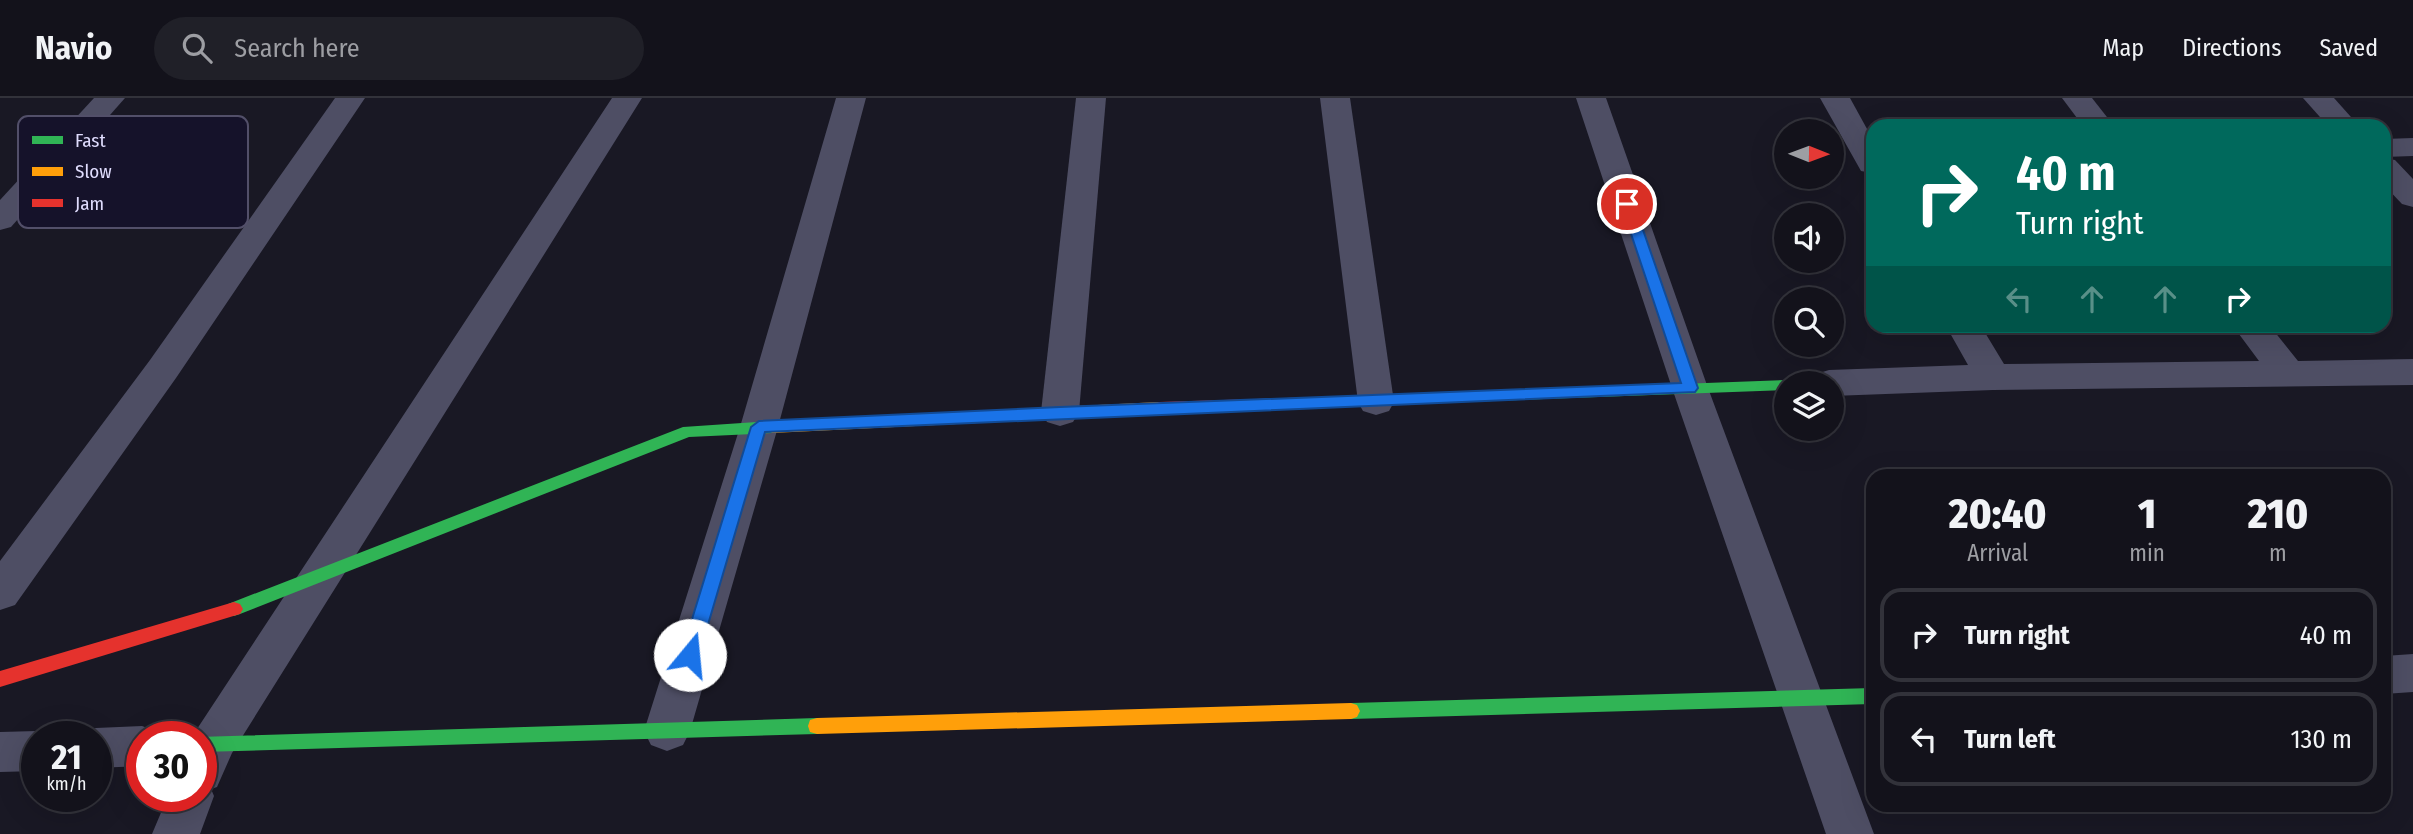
<!DOCTYPE html>
<style>
body{margin:0;font-family:"Fira Sans Condensed",sans-serif;background:#202028;color:#f1f3f6;height:100vh;display:flex;flex-direction:column;font-size:26px;white-space:nowrap}
*{box-sizing:border-box;margin:0}
p{font-size:23px;color:#9d9ea3}
.icon{flex:none;width:38px;height:38px;fill:none;stroke:currentColor;stroke-width:2;stroke-linecap:round;stroke-linejoin:round}
.map{position:relative;flex:1;overflow:hidden}
.details{position:absolute;left:1866px;top:371px;width:525px;height:343px;display:flex;flex-direction:column;background:#13121b;border-radius:21px;box-shadow:0 7px 28px #0002,0 0 0 2px #32323a}
.details>*{flex:none}
.top-card{position:absolute;left:1866px;top:21px;width:525px;height:214px;border-radius:21px;box-shadow:0 7px 28px #0002,0 0 0 2px #32323a;background:#00695c;color:#fff;overflow:hidden}
.needle{width:46px;rotate:91deg}
.controls{position:absolute;left:1774px;top:21px;display:grid;gap:14px}
.controls a{display:grid;place-items:center;width:70px;height:70px;border-radius:50%;background:#13121b;box-shadow:0 7px 28px #0002,0 0 0 2px #32323a;font-size:35px}
.speed{position:absolute;left:21px;top:623px;display:flex;gap:14px;font-size:35px;font-weight:700;text-align:center}
.speed>*{display:grid;place-content:center;width:91px;height:91px;border-radius:50%;background:#13121b;box-shadow:0 7px 28px #0002,0 0 0 2px #32323a;line-height:1}
.speed small{font-size:18px;font-weight:400}
.speed .limit{border:10px solid #d22;background:#fff;color:#111}
.pin{position:absolute;display:grid;place-items:center;width:60px;height:60px;color:#fff;margin:-30px;border:4px solid #fff;border-radius:50%;box-shadow:0 2px 7px #0007}
.me{position:absolute;width:77px;margin:-38px;rotate:17deg;stroke-linejoin:round;filter:drop-shadow(0 0 5px #0008)}
.turn{display:flex;align-items:center;gap:24px;height:147px;padding:0 35px;font-size:32px}
.turn .icon{width:91px;height:91px;stroke-width:2.5}
.turn b{display:block;font-size:49px;line-height:60px}
.lanes{display:flex;align-items:center;height:66px;padding:0 35px;background:#0003;justify-content:center;gap:35px;direction:ltr}
.lanes .off{opacity:.35}
.eta{display:flex;justify-content:space-evenly;align-items:center;height:119px;text-align:center}
.eta b{font-size:42px;font-weight:800;line-height:49px}
ul{padding:0;list-style:none}
li{display:flex;align-items:center;gap:21px;height:94px;margin:0 14px 10px;padding:0 21px;border:4px solid #32323a;border-radius:21px}
li div{flex:1}
li b{display:block;font-size:26px}
li em{font-style:normal}
header{display:flex;align-items:center;gap:42px;box-sizing:border-box;height:98px;padding:0 35px;background:#13121b;border-bottom:2px solid #32323a}
header strong{font-size:33px}
nav{display:flex;gap:38px;margin-inline-start:auto;font-size:24px}
.search{width:490px;height:63px;background:#202028;display:flex;align-items:center;gap:18px;box-sizing:border-box;padding:0 24px;border-radius:38px;color:#9d9ea3;font-size:26px}
.map>svg:first-child{display:block}
.lines{fill:none;stroke-linecap:round;stroke-linejoin:round}
.street{fill:#4e4e64;fill-rule:evenodd}
.fast{fill:#30b455;fill-rule:evenodd}
.slow{fill:#ff9f0a;fill-rule:evenodd}
.jam{fill:#e5322d;fill-rule:evenodd}
.route{fill:#1a73e8;stroke:#114b97;stroke-width:2}
.key{fill:#15122a;stroke:#524f69;stroke-width:2}
.key-label{font-size:19px;fill:#dfdcfd}
</style>
<header>
<strong>Navio</strong>
<div class="search"><svg class="icon" aria-label="search" viewBox="0 0 24 24"><circle cx="10" cy="10" r="6"/><path d="M15 15l6 6"/></svg>Search here</div>
<nav><a>Map</a><a>Directions</a><a>Saved</a></nav>
</header>
<div class="map">
<svg width="2413" height="736" viewBox="0 0 2413 736">
<rect width="100%" height="100%" fill="#191824"/>
<g class="lines">
<!-- street -->
<g class="street">
<polygon points="94,0 125,0 11,129 0,132 0,102"/>
<polygon points="335,0 365,0 176,280 15,507 0,512 0,463 150,262"/>
<polygon points="612,0 642,0 232,655 217,689 211,691 214,698 200,736 152,736 168,698 201,698 201,639 193,639 197,631"/>
<polygon points="836,0 866,0 778,329 690,633 683,647 667,653 651,647 644,633 740,329"/>
<polygon points="1076,0 1106,0 1079,314 1073,324 1060,328 1047,324 1041,314"/>
<polygon points="1320,0 1350,0 1394,304 1389,313 1376,317 1363,313 1358,304"/>
<polygon points="1576,0 1606,0 1708,290 1874,736 1826,736 1672,290"/>
<polygon points="1820,0 1850,0 1872,40 1872,75 1861,73"/>
<polygon points="2062,0 2092,0 2114,28 2083,28"/>
<polygon points="2303,0 2334,0 2359,28 2328,28"/>
<polygon points="2413,40 2413,58 2384,59 2384,41"/>
<polygon points="2384,60 2395,62 2413,81 2413,109 2402,106 2384,87"/>
<polygon points="1946,228 1981,228 2004,266 2259,263 2233,228 2270,228 2298,263 2413,261 2413,287 1993,292 1832,298 1832,285 1811,285 1816,276 1829,272 1968,267"/>
<polygon points="2413,556 2413,594 2384,596 2384,558"/>
<polygon points="142,628 158,634 160,639 142,639 142,668 96,670 96,639 78,639 80,636 96,630"/>
<polygon points="37,633 53,639 37,639 37,673 0,674 0,634"/>
</g>
<!-- fast -->
<g class="fast">
<polygon points="1787,282 1793,285 1787,285 1787,292 1384,307 1376,302 1384,297"/>
<polygon points="772,323 780,329 772,335 689,339 240,516 234,518 228,516 225,511 228,506 683,329"/>
<polygon points="1872,590 1872,606 1351,621 1345,619 1342,613 1345,607 1351,605"/>
<polygon points="817,620 824,622 826,628 824,634 817,636 201,654 201,639 198,639"/>
</g>
<!-- slow -->
<g class="slow">
<polygon points="1159,304 1167,310 1159,316 772,335 764,329 772,323"/>
<polygon points="1351,605 1357,607 1360,613 1357,619 1351,621 817,636 810,634 808,628 810,622 817,620"/>
</g>
<!-- jam -->
<g class="jam">
<polygon points="1384,297 1392,302 1384,307 1159,316 1151,310 1159,304"/>
<polygon points="234,504 240,506 243,511 240,516 0,589 0,573"/>
</g>
</g>
<!-- route -->
<polygon class="route" points="1627,101 1634,106 1698,290 1695,294 765,334 699,557 697,562 690,565 684,562 681,557 751,329 759,323 1060,309 1681,285 1621,106"/>
<!-- legend -->
<rect x="18" y="18" width="230" height="112" rx="10" class="key"/>
<rect x="32" y="38" width="31" height="8" fill="#30b455"/>
<rect x="32" y="69" width="31" height="9" fill="#ff9f0a"/>
<rect x="32" y="101" width="31" height="8" fill="#e5322d"/>
<g class="key-label">
<text x="75" y="49">Fast</text>
<text x="75" y="80">Slow</text>
<text x="75" y="112">Jam</text>
</g>
</svg>
<div class="controls">
<a><svg class="needle" viewBox="-14 -14 28 28"><path d="M0-13l5 13h-10z" fill="#e53935"/><path d="M0 13l5-13h-10z" fill="#9d9ea3"/></svg></a>
<a><svg class="icon" aria-label="sound" viewBox="0 0 24 24"><path d="M4 9h4l5-4v14l-5-4H4zM17 9q2 3 0 6"/></svg></a>
<a><svg class="icon" aria-label="search" viewBox="0 0 24 24"><circle cx="10" cy="10" r="6"/><path d="M15 15l6 6"/></svg></a>
<a><svg class="icon" aria-label="layers" viewBox="0 0 24 24"><path d="M12 4l9 5-9 5-9-5zM3 14l9 5 9-5"/></svg></a>
</div>
<div class="speed"><div>21<small>km/h</small></div><div class="limit">30</div></div>
<div class="pin" style="left:1627px;top:106px;background:#d93025"><svg class="icon" aria-label="arrive" viewBox="0 0 24 24"><path d="M6 21V4h12l-3 4 3 4H6"/></svg></div>
<svg class="me" style="left:690px;top:557px" viewBox="-20 -20 40 40"><circle r="19" fill="#fff"/><path d="M0-13L10 11 0 6-10 11z" fill="#1a73e8"/></svg>
<div class="top-card">
<div class="turn"><svg class="icon" aria-label="right" viewBox="0 0 24 24"><path d="M7 20v-9h11M14 6l5 5-5 5"/></svg><div><b>40 m</b>Turn right</div></div>
<div class="lanes"><svg class="icon off" aria-label="left" viewBox="0 0 24 24"><path d="M17 20v-9H6M10 6l-5 5 5 5"/></svg><svg class="icon off" aria-label="ahead" viewBox="0 0 24 24"><path d="M12 20V5M6 11l6-6 6 6"/></svg><svg class="icon off" aria-label="ahead" viewBox="0 0 24 24"><path d="M12 20V5M6 11l6-6 6 6"/></svg><svg class="icon" aria-label="right" viewBox="0 0 24 24"><path d="M7 20v-9h11M14 6l5 5-5 5"/></svg></div>
</div>
<section class="details">
<div class="eta">
<div><b>20:40</b><p>Arrival</p></div>
<div><b>1</b><p>min</p></div>
<div><b>210</b><p>m</p></div>
</div>
<ul>
<li><svg class="icon" aria-label="right" viewBox="0 0 24 24"><path d="M7 20v-9h11M14 6l5 5-5 5"/></svg><div><b>Turn right</b></div><em>40 m</em></li>
<li><svg class="icon" aria-label="left" viewBox="0 0 24 24"><path d="M17 20v-9H6M10 6l-5 5 5 5"/></svg><div><b>Turn left</b></div><em>130 m</em></li>
</ul>
</section>
</div>
